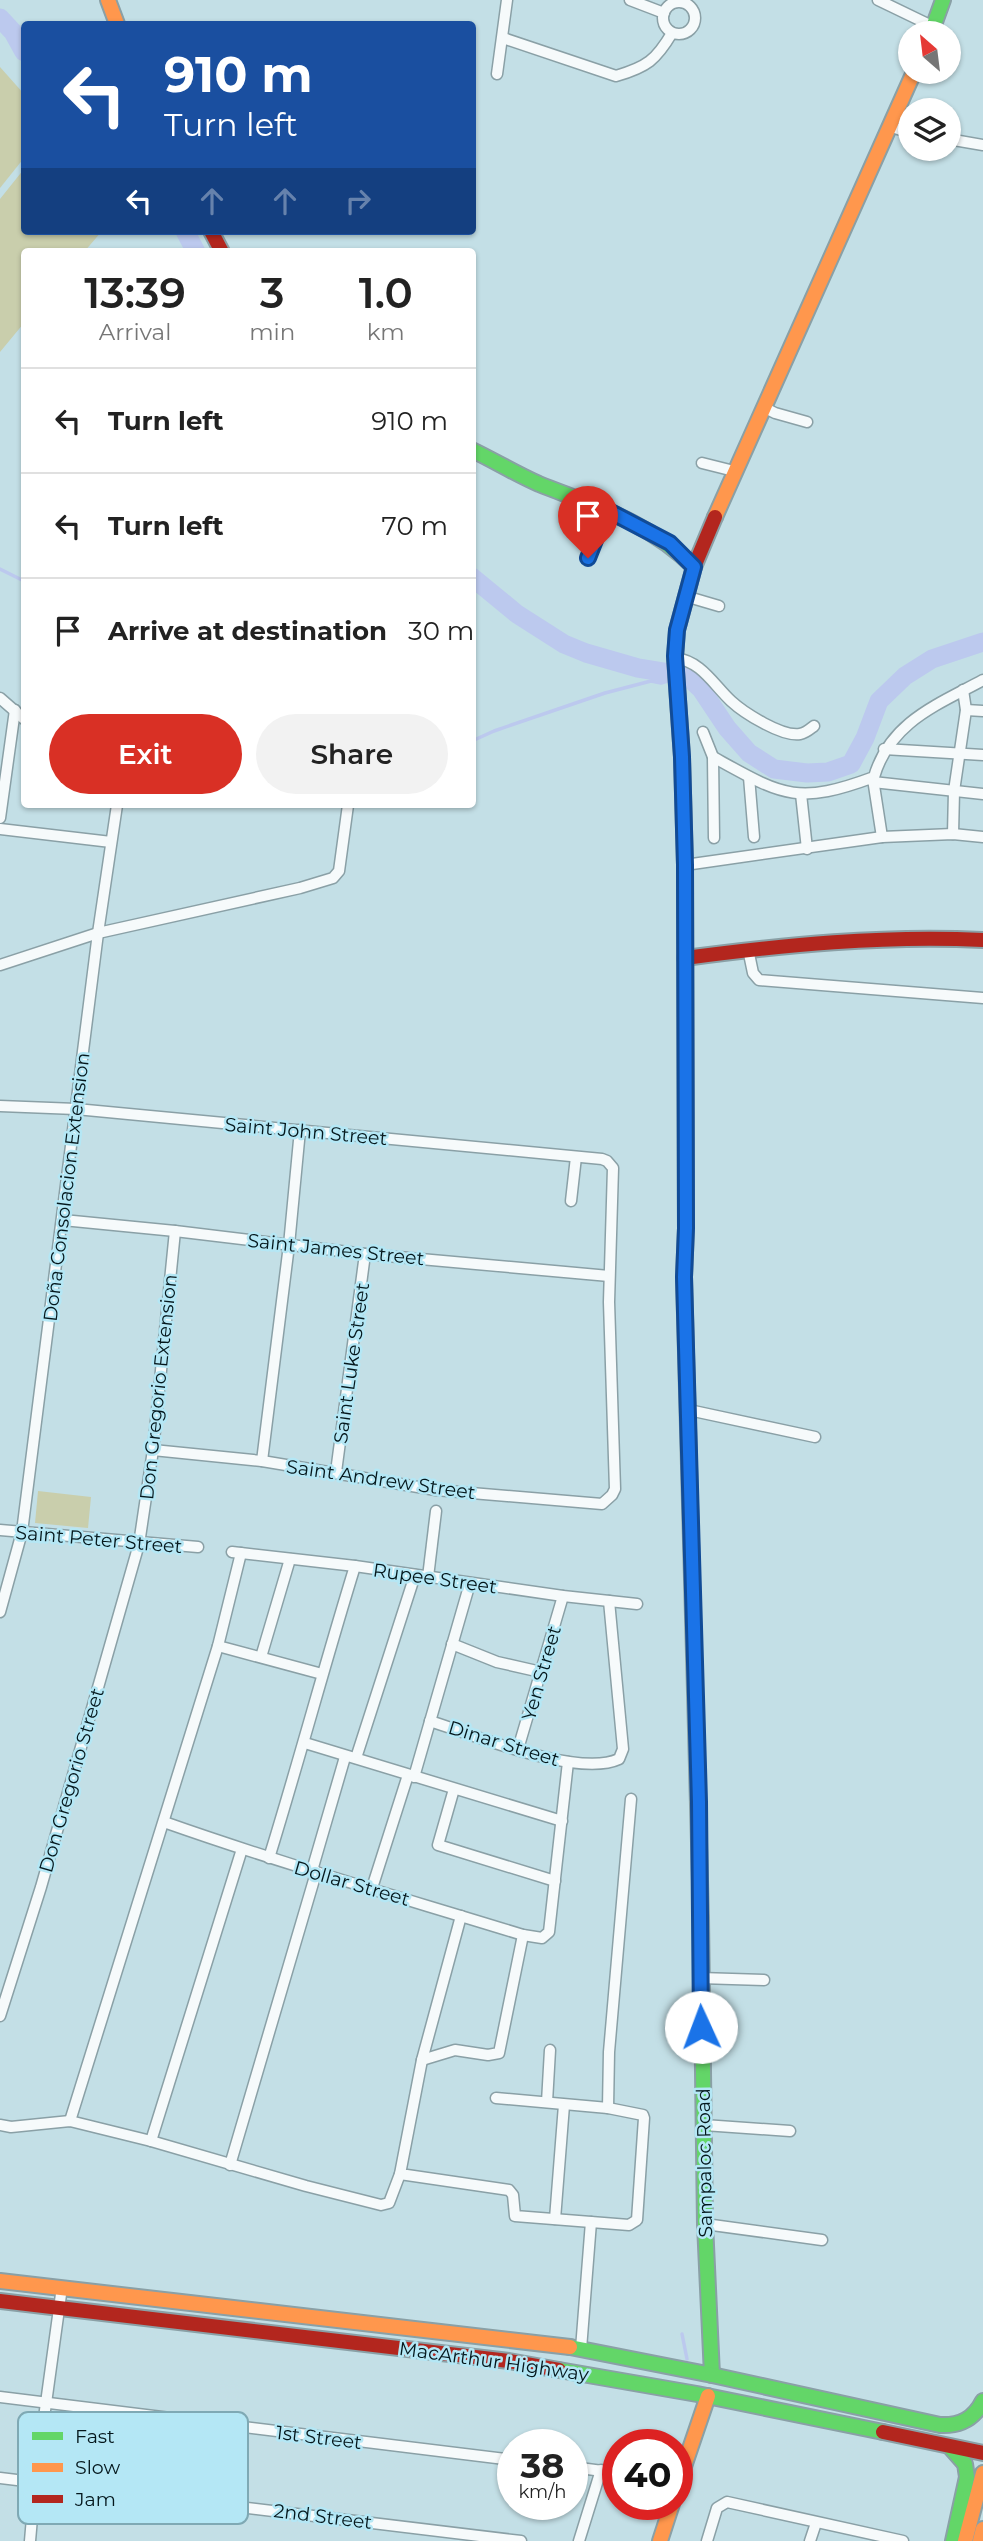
<!DOCTYPE html>
<meta charset="utf-8">
<style>
body{margin:0;font-family:Montserrat,sans-serif;background:#f2f2f2;color:#222;height:100vh;display:flex;flex-direction:column;font-size:26px;white-space:nowrap}
*{box-sizing:border-box;margin:0}
p{font-size:23px;color:#767676}
.icon{flex:none;width:38px;height:38px;fill:none;stroke:currentColor;stroke-width:2;stroke-linecap:round;stroke-linejoin:round}
.map{position:relative;flex:1;overflow:hidden}
.panel{position:absolute;left:21px;top:248px;width:455px;height:560px;display:flex;flex-direction:column;background:#fff;border-radius:7px;box-shadow:0 2px 5px #0004}
.panel>*{flex:none}
.top-card{position:absolute;left:21px;top:21px;width:455px;height:214px;border-radius:7px;box-shadow:0 2px 5px #0004;background:#1a4fa0;color:#fff;overflow:hidden}
.needle{width:46px;rotate:332deg}
.fabs{position:absolute;left:898px;top:21px;display:grid;gap:14px}
.fabs a{display:grid;place-items:center;width:63px;height:63px;border-radius:50%;background:#fff;box-shadow:0 2px 5px #0004;font-size:35px}
.speed{position:absolute;left:497px;top:2429px;display:flex;gap:14px;font-size:35px;font-weight:700;text-align:center}
.speed>*{display:grid;place-content:center;width:91px;height:91px;border-radius:50%;background:#fff;box-shadow:0 2px 5px #0004;line-height:1}
.speed small{font-size:18px;font-weight:400}
.speed .limit{border:10px solid #d22;background:#fff;color:#111}
.pin{position:absolute;display:grid;place-items:center;width:60px;height:60px;color:#fff;margin:-72px -30px;border-radius:50% 50% 50% 0;rotate:-45deg;box-shadow:0 0 7px #0007}
.pin .icon{rotate:45deg}
.me{position:absolute;width:77px;margin:-38px;rotate:358deg;stroke-linejoin:round;filter:drop-shadow(0 0 5px #0008)}
.turn{display:flex;align-items:center;gap:24px;height:147px;padding:0 28px;font-size:32px}
.turn .icon{width:91px;height:91px;stroke-width:2.5}
.turn b{display:block;font-size:49px;line-height:60px}
.lanes{display:flex;align-items:center;height:66px;padding:0 28px;background:#0003;justify-content:center;gap:35px;direction:ltr}
.lanes .off{opacity:.35}
.eta{display:flex;justify-content:space-evenly;align-items:center;height:119px;text-align:center}
.eta b{font-size:42px;font-weight:600;line-height:49px}
.button{display:flex;gap:14px;margin-top:auto;padding:14px 28px}
.button a{flex:1;height:80px;border-radius:42px;background:#d93025;color:#fff;font-size:28px;font-weight:600;line-height:80px;text-align:center}
.button a+a{background:#f2f2f2;color:#222}
ul{padding:0;list-style:none}
li{display:flex;align-items:center;gap:21px;height:105px;padding:0 28px;border-top:2px solid #e0e0e0}
li div{flex:1}
li b{display:block;font-size:26px}
li em{font-style:normal}
.map>svg:first-child{display:block}
.green{fill:#c9ceac}
.lines{fill:none;stroke-linecap:round;stroke-linejoin:round}
.stream{stroke:#bcc9ee;stroke-width:3.5}
.river{stroke:#bcc9ee;stroke-width:19}
.street-casing{stroke:#8aa0a6;stroke-width:13}
.fast-casing{stroke:#8aa0a6;stroke-width:18}
.slow-casing{stroke:#8aa0a6;stroke-width:18}
.jam-casing{stroke:#8aa0a6;stroke-width:18}
.street{stroke:#f6fafb;stroke-width:10}
.fast{stroke:#63d668;stroke-width:14}
.slow{stroke:#ff974d;stroke-width:14}
.jam{stroke:#b3261e;stroke-width:14}
.route-casing{stroke:#114b97;stroke-width:18}
.route{stroke:#1a73e8;stroke-width:12}
.labels{text-anchor:middle;stroke-width:5;stroke-linejoin:round;paint-order:stroke}
.street-label{font-size:19px;fill:#04171c;stroke:#b4e7f5}
.key{fill:#b4e7f5;stroke:#7fa9b4;stroke-width:2}
.key-label{font-size:19px;fill:#04171c}
</style>
<div class="map">
<svg width="983" height="2541" viewBox="0 0 983 2541">
<rect width="100%" height="100%" fill="#c3dfe6"/>
<!-- green -->
<g class="green">
<polygon points="0,67 24,94 24,158 0,188"/>
<polygon points="24,169 24,231 102,231 84,252 24,252 24,323 0,352 0,199"/>
<polygon points="38,1491 91,1497 88,1528 35,1523"/>
</g>
<g class="lines">
<!-- stream -->
<g class="stream">
<polyline points="0,569 24,581"/>
<polyline points="472,741 494,731 605,693 651,681 661,683 671,680"/>
<polyline points="682,2334 687,2359"/>
</g>
<!-- river -->
<g class="river">
<polyline points="0,18 13,32 24,52"/>
<polyline points="185,231 196,252"/>
<polyline points="472,577 517,614 564,644 586,653 638,668 687,676 701,689 727,728 749,753 774,769 807,773 828,772 851,764 865,738 879,701 905,676 932,659 983,642"/>
</g>
<defs>
<g id="street">
<polyline points="630,0 664,13"/>
<polyline points="878,0 934,27"/>
<circle cx="679" cy="18" r="16"/>
<path d="M503,38L616,76C647,67 656,60 672,33"/>
<polyline points="497,74 507,0"/>
<polyline points="889,126 910,133"/>
<polyline points="948,139 983,145"/>
<polyline points="763,407 775,413 807,422"/>
<polyline points="702,463 734,471"/>
<polyline points="588,558 607,510"/>
<polyline points="685,596 719,606"/>
<path d="M675,658C701,661 713,684 731,701C744,713 782,737 800,734C806,733 810,729 814,726"/>
<polyline points="0,698 24,719"/>
<polyline points="966,710 983,711"/>
<polyline points="703,732 713,757 714,838"/>
<polyline points="884,749 983,755"/>
<path d="M713,757C782,795 796,806 874,777C890,722 937,705 983,680"/>
<polyline points="749,777 754,837"/>
<polyline points="873,779 882,837"/>
<polyline points="873,782 983,794"/>
<polyline points="801,794 807,849"/>
<polyline points="0,818 15,710"/>
<polyline points="0,829 111,842"/>
<polyline points="953,834 954,791 966,710 963,690"/>
<polyline points="685,865 882,837 953,834 983,837"/>
<polyline points="748,949 753,973 759,980 983,998"/>
<polyline points="0,965 98,933 300,888 333,878 339,871 348,805"/>
<polyline points="0,1106 76,1109 602,1159 607,1161 613,1168 609,1302 615,1489 612,1495 602,1504 436,1490 262,1461 153,1450"/>
<polyline points="571,1201 576,1157"/>
<polyline points="63,1220 175,1231 365,1254 609,1276"/>
<polyline points="689,1410 815,1437"/>
<polyline points="262,1461 289,1245 300,1130"/>
<polyline points="336,1472 365,1254"/>
<polyline points="0,1530 198,1547"/>
<polyline points="232,1552 355,1566 563,1596 637,1604"/>
<polyline points="428,1577 436,1511"/>
<polyline points="0,1612 22,1532 98,933 117,805"/>
<polyline points="452,1644 497,1662 541,1672"/>
<polyline points="218,1646 322,1674"/>
<polyline points="261,1657 290,1559"/>
<path d="M430,1721C474,1735 578,1778 619,1759L623,1749L609,1601"/>
<polyline points="305,1743 562,1821"/>
<polyline points="518,1749 563,1596"/>
<polyline points="356,1758 415,1575"/>
<polyline points="414,1777 470,1583"/>
<polyline points="454,1789 438,1845 555,1881"/>
<path d="M164,1822C283,1864 403,1898 523,1935L542,1938L549,1932L568,1762"/>
<path d="M269,1858C299,1761 325,1663 355,1566"/>
<polyline points="372,1888 408,1775"/>
<polyline points="461,1916 422,2060 400,2174 509,2190 513,2195 515,2216 629,2225 637,2220 644,2118 643,2115 608,2108 496,2098"/>
<polyline points="700,1978 764,1980"/>
<polyline points="0,2016 41,1887 139,1544 153,1450 175,1231"/>
<polyline points="422,2060 455,2050 488,2055 499,2053 523,1935"/>
<polyline points="547,2102 550,2050"/>
<polyline points="608,2108 609,2052 631,1799"/>
<polyline points="70,2121 218,1646 241,1553"/>
<polyline points="0,2125 11,2127 70,2121 151,2141 306,2186 381,2205 389,2203 400,2174"/>
<polyline points="704,2125 790,2131"/>
<polyline points="151,2141 242,1849"/>
<polyline points="230,2165 316,1873 313,1867 345,1757"/>
<polyline points="555,2219 564,2105"/>
<polyline points="705,2224 822,2240"/>
<polyline points="581,2349 591,2222"/>
<polyline points="0,2397 513,2460"/>
<polyline points="572,2467 618,2473"/>
<polyline points="0,2478 521,2541"/>
<polyline points="30,2541 35,2483 62,2287"/>
<polyline points="579,2541 601,2470"/>
<polyline points="707,2541 717,2508 727,2502 903,2541"/>
<polyline points="810,2541 816,2523"/>
</g>
<g id="fast">
<polyline points="931,33 943,0"/>
<path d="M472,450C495,461 516,474 539,484C597,507 649,522 694,567"/>
<polyline points="685,864 686,1228 684,1277 689,1466"/>
<polyline points="701,1918 705,2224 712,2375"/>
<path d="M570,2347L712,2375L940,2425C960,2426 974,2419 983,2401"/>
<polyline points="559,2370 697,2394 883,2432"/>
<polyline points="950,2447 965,2464 967,2477 953,2541"/>
</g>
<g id="slow">
<polyline points="108,0 117,24"/>
<polyline points="715,517 914,72"/>
<polyline points="0,2281 570,2347"/>
<polyline points="677,2487 708,2396"/>
<polyline points="660,2541 672,2504"/>
<polyline points="965,2541 983,2473"/>
<polyline points="980,2541 983,2529"/>
</g>
<g id="jam">
<polyline points="211,231 222,252"/>
<polyline points="685,864 682,757 675,658 677,630 694,567 715,517"/>
<path d="M685,958C784,945 883,935 983,940"/>
<polyline points="689,1466 701,1918"/>
<polyline points="0,2301 509,2361 559,2370"/>
<polyline points="883,2432 983,2453"/>
</g>
</defs>
<!-- street casing -->
<use href="#street" class="street-casing"/>
<!-- fast casing -->
<use href="#fast" class="fast-casing"/>
<!-- slow casing -->
<use href="#slow" class="slow-casing"/>
<!-- jam casing -->
<use href="#jam" class="jam-casing"/>
<!-- street -->
<use href="#street" class="street"/>
<!-- fast -->
<use href="#fast" class="fast"/>
<!-- slow -->
<use href="#slow" class="slow"/>
<!-- jam -->
<use href="#jam" class="jam"/>
</g>
<g class="lines">
<defs>
<polyline id="route" points="588,558 607,510 670,543 694,567 677,630 675,656 682,757 685,865 686,1228 684,1277 699,1802 701,2027"/>
</defs>
<!-- route casing -->
<use href="#route" class="route-casing"/>
<!-- route -->
<use href="#route" class="route"/>
</g>
<g class="labels">
<!-- street labels -->
<g class="street-label">
<text transform="translate(306 1131) rotate(5)" y="7">Saint John Street</text>
<text transform="translate(66 1187) rotate(-83)" y="7">Doña Consolacion Extension</text>
<text transform="translate(336 1249) rotate(6)" y="7">Saint James Street</text>
<text transform="translate(351 1363) rotate(-82)" y="7">Saint Luke Street</text>
<text transform="translate(158 1387) rotate(-84)" y="7">Don Gregorio Extension</text>
<text transform="translate(381 1479) rotate(8)" y="7">Saint Andrew Street</text>
<text transform="translate(99 1539) rotate(5)" y="7">Saint Peter Street</text>
<text transform="translate(435 1578) rotate(8)" y="7">Rupee Street</text>
<text transform="translate(541 1673) rotate(-74)" y="7">Yen Street</text>
<text transform="translate(504 1743) rotate(17)" y="7">Dinar Street</text>
<text transform="translate(71 1780) rotate(-74)" y="7">Don Gregorio Street</text>
<text transform="translate(352 1883) rotate(16)" y="7">Dollar Street</text>
<text transform="translate(704 2163) rotate(-91)" y="7">Sampaloc Road</text>
<text transform="translate(494 2361) rotate(8)" y="7">MacArthur Highway</text>
<text transform="translate(319 2437) rotate(7)" y="7">1st Street</text>
<text transform="translate(323 2516) rotate(7)" y="7">2nd Street</text>
</g>
</g>
<!-- legend -->
<rect x="18" y="2412" width="230" height="112" rx="10" class="key"/>
<rect x="32" y="2432" width="31" height="8" fill="#63d668"/>
<rect x="32" y="2463" width="31" height="9" fill="#ff974d"/>
<rect x="32" y="2495" width="31" height="8" fill="#b3261e"/>
<g class="key-label">
<text x="75" y="2443">Fast</text>
<text x="75" y="2474">Slow</text>
<text x="75" y="2506">Jam</text>
</g>
</svg>
<div class="fabs">
<a><svg class="needle" viewBox="-14 -14 28 28"><path d="M0-13l5 13h-10z" fill="#e53935"/><path d="M0 13l5-13h-10z" fill="#767676"/></svg></a>
<a><svg class="icon" aria-label="layers" viewBox="0 0 24 24"><path d="M12 4l9 5-9 5-9-5zM3 14l9 5 9-5"/></svg></a>
</div>
<div class="speed"><div>38<small>km/h</small></div><div class="limit">40</div></div>
<div class="pin" style="left:588px;top:558px;background:#d93025"><svg class="icon" aria-label="arrive" viewBox="0 0 24 24"><path d="M6 21V4h12l-3 4 3 4H6"/></svg></div>
<svg class="me" style="left:701px;top:2027px" viewBox="-20 -20 40 40"><circle r="19" fill="#fff"/><path d="M0-13L10 11 0 6-10 11z" fill="#1a73e8"/></svg>
<div class="top-card">
<div class="turn"><svg class="icon" aria-label="left" viewBox="0 0 24 24"><path d="M17 20v-9H6M10 6l-5 5 5 5"/></svg><div><b>910 m</b>Turn left</div></div>
<div class="lanes"><svg class="icon" aria-label="left" viewBox="0 0 24 24"><path d="M17 20v-9H6M10 6l-5 5 5 5"/></svg><svg class="icon off" aria-label="ahead" viewBox="0 0 24 24"><path d="M12 20V5M6 11l6-6 6 6"/></svg><svg class="icon off" aria-label="ahead" viewBox="0 0 24 24"><path d="M12 20V5M6 11l6-6 6 6"/></svg><svg class="icon off" aria-label="right" viewBox="0 0 24 24"><path d="M7 20v-9h11M14 6l5 5-5 5"/></svg></div>
</div>
<section class="panel">
<div class="eta">
<div><b>13:39</b><p>Arrival</p></div>
<div><b>3</b><p>min</p></div>
<div><b>1.0</b><p>km</p></div>
</div>
<ul>
<li><svg class="icon" aria-label="left" viewBox="0 0 24 24"><path d="M17 20v-9H6M10 6l-5 5 5 5"/></svg><div><b>Turn left</b></div><em>910 m</em></li>
<li><svg class="icon" aria-label="left" viewBox="0 0 24 24"><path d="M17 20v-9H6M10 6l-5 5 5 5"/></svg><div><b>Turn left</b></div><em>70 m</em></li>
<li><svg class="icon" aria-label="arrive" viewBox="0 0 24 24"><path d="M6 21V4h12l-3 4 3 4H6"/></svg><div><b>Arrive at destination</b></div><em>30 m</em></li>
</ul>
<div class="button"><a>Exit</a><a>Share</a></div>
</section>
</div>
